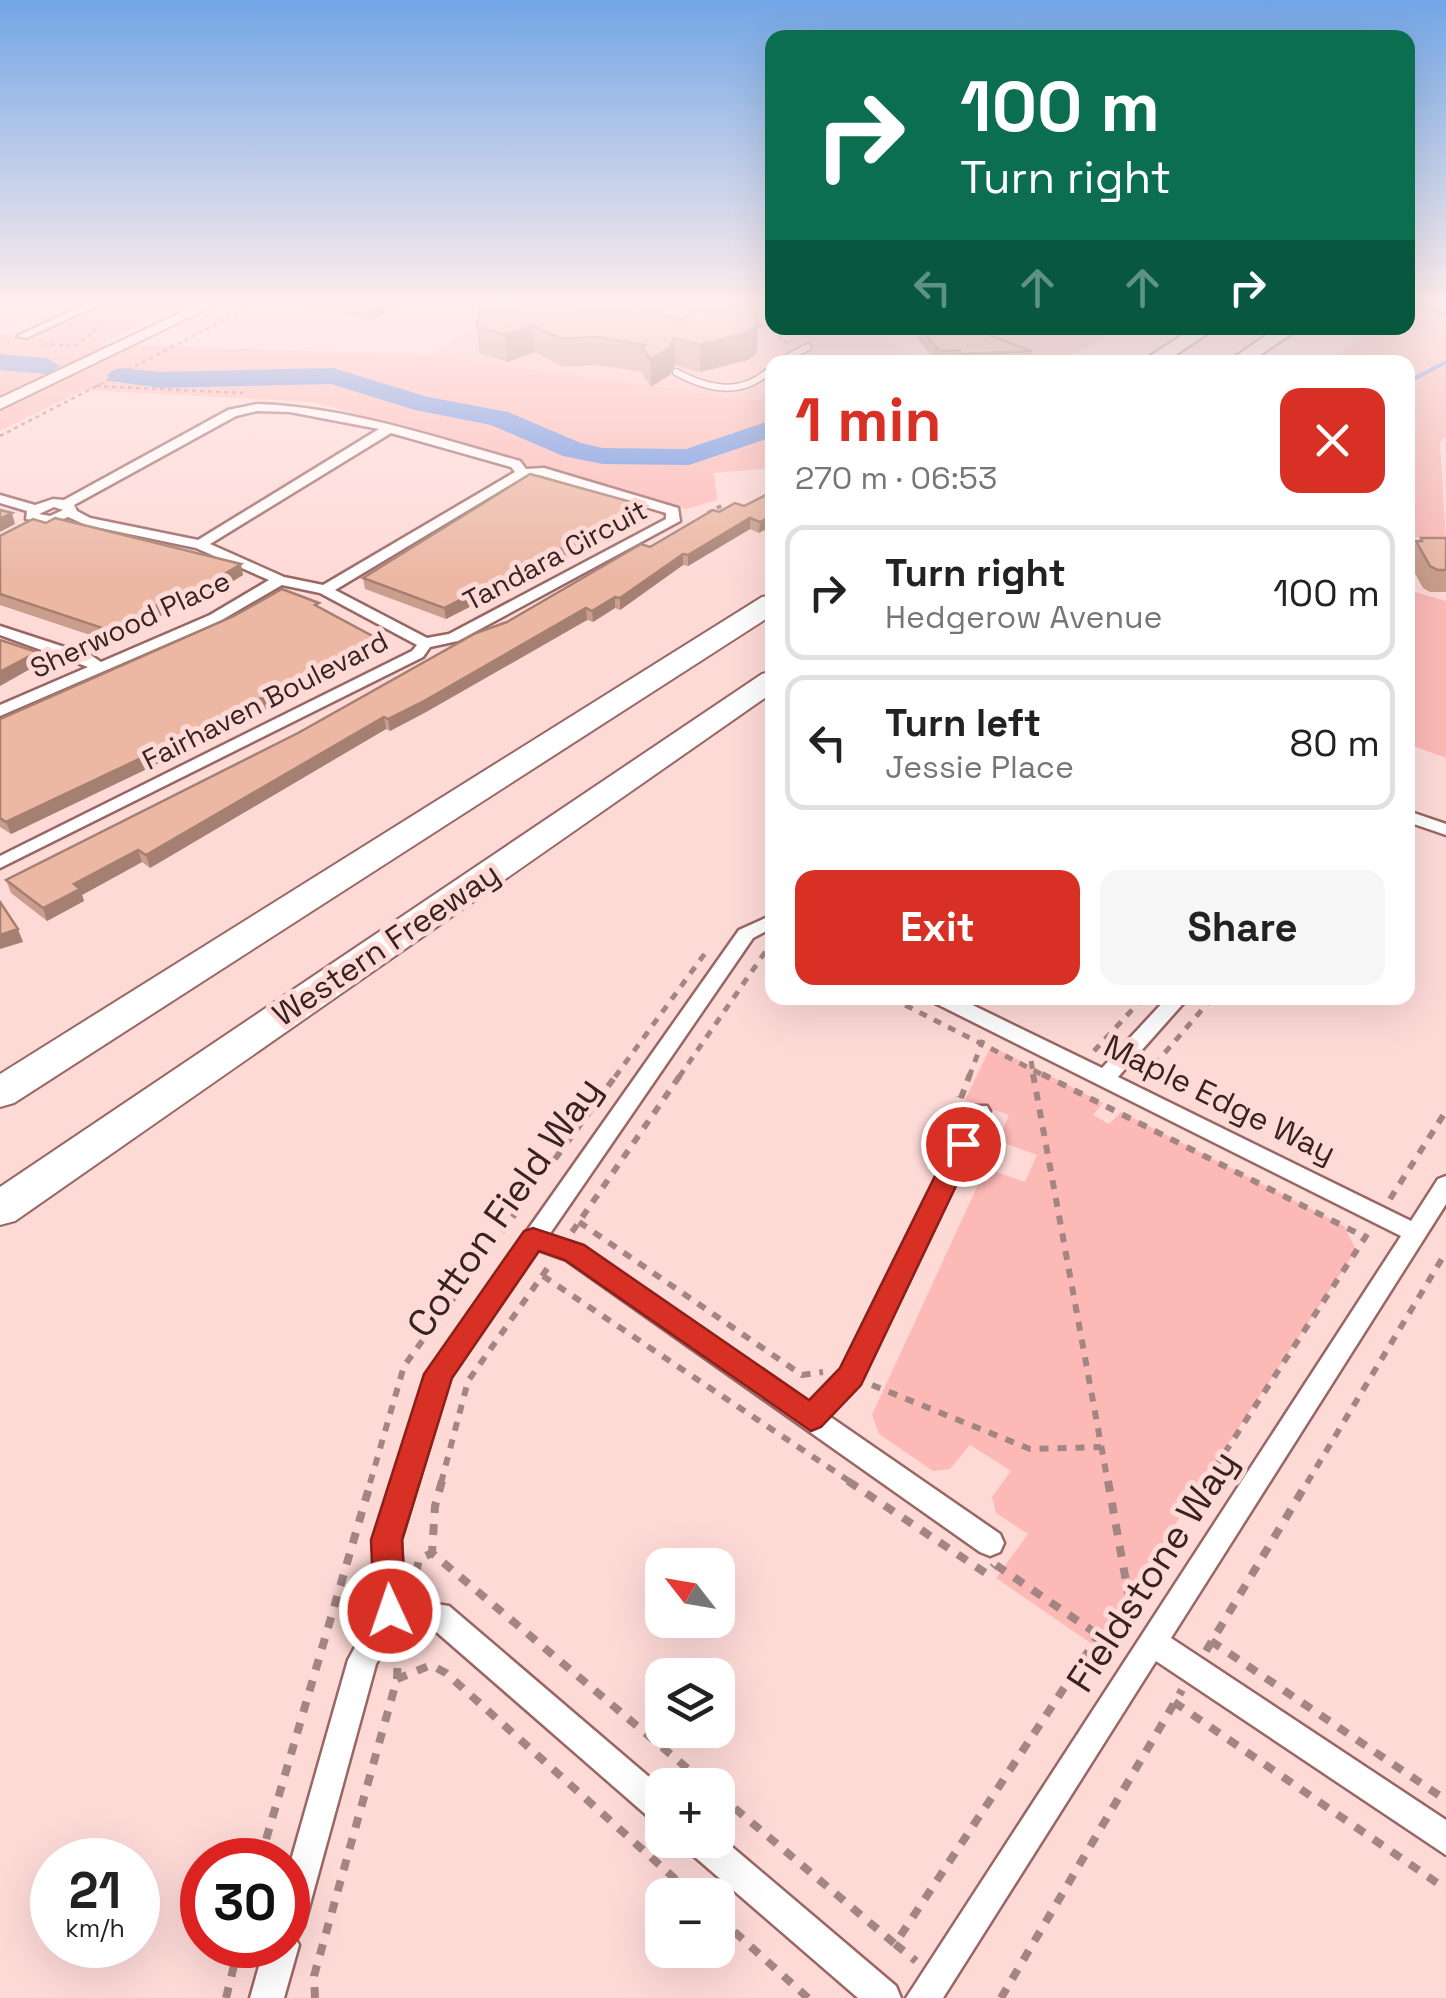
<!DOCTYPE html>
<meta charset="utf-8">
<style>
body{margin:0;font-family:"Space Grotesk",sans-serif;background:#f6f6f6;color:#222;height:100vh;display:flex;flex-direction:column;font-size:38px;white-space:nowrap}
*{box-sizing:border-box;margin:0}
p{font-size:32px;color:#767676}
.icon{flex:none;width:55px;height:55px;fill:none;stroke:currentColor;stroke-width:2;stroke-linecap:round;stroke-linejoin:round}
.map{position:relative;flex:1;overflow:hidden}
.drawer{position:absolute;left:765px;top:355px;width:650px;height:650px;display:flex;flex-direction:column;background:#fff;border-radius:20px;box-shadow:0 10px 40px #0002}
.drawer>*{flex:none}
.hud{position:absolute;left:765px;top:30px;width:650px;height:305px;border-radius:20px;box-shadow:0 10px 40px #0002;background:#0b6e4f;color:#fff;overflow:hidden}
.needle{width:65px;rotate:301deg}
.buttons{position:absolute;left:645px;top:1548px;display:grid;gap:20px}
.buttons a{display:grid;place-items:center;width:90px;height:90px;border-radius:20px;background:#fff;box-shadow:0 10px 40px #0002;font-size:50px}
.speed{position:absolute;left:30px;top:1838px;display:flex;gap:20px;font-size:50px;font-weight:700;text-align:center}
.speed>*{display:grid;place-content:center;width:130px;height:130px;border-radius:50%;background:#fff;box-shadow:0 10px 40px #0002;line-height:1}
.speed small{font-size:25px;font-weight:400}
.speed .limit{border:15px solid #d22;background:#fff;color:#111}
.pin{position:absolute;display:grid;place-items:center;width:85px;height:85px;color:#fff;margin:-42px;border:5px solid #fff;border-radius:50%;box-shadow:0 2px 10px #0007}
.me{position:absolute;width:110px;margin:-55px;rotate:357deg;stroke-linejoin:round;filter:drop-shadow(0 0 8px #0008)}
.turn{display:flex;align-items:center;gap:35px;height:210px;padding:0 30px;font-size:45px}
.turn .icon{width:130px;height:130px;stroke-width:2.5}
.turn b{display:block;font-size:70px;line-height:85px}
.lanes{display:flex;align-items:center;height:95px;padding:0 30px;background:#0003;justify-content:center;gap:50px;direction:ltr}
.lanes .off{opacity:.35}
.round{display:grid;place-items:center;flex:none;width:105px;height:105px;border-radius:20px;background:#f6f6f6}
.headline{display:flex;align-items:center;justify-content:space-between;height:170px;padding:0 30px}
h1{font-size:60px;font-weight:700;line-height:75px;color:#d93025}
.action{display:flex;gap:20px;margin-top:auto;padding:20px 30px}
.action a{flex:1;height:115px;border-radius:20px;background:#d93025;color:#fff;font-size:40px;font-weight:700;line-height:115px;text-align:center}
.action a+a{background:#f6f6f6;color:#222}
ul{padding:0;list-style:none}
li{display:flex;align-items:center;gap:30px;height:135px;margin:0 20px 15px;padding:0 10px;border:5px solid #e0e0e0;border-radius:20px}
li div{flex:1}
li b{display:block;font-size:38px}
li em{font-style:normal}
.map>svg:first-child{display:block}
.built{fill:#fec8c5}
.green{fill:#fcb9b6}
.lines{fill:none;stroke-linecap:round;stroke-linejoin:round}
.stream{stroke:#6290e3;stroke-width:4}
.river{fill:#6290e3;fill-rule:evenodd}
.service-casing{stroke:#9a6664;stroke-width:9}
.minor-casing{stroke:#9a6664;stroke-width:5}
.secondary-casing{stroke:#9a6664;stroke-width:4}
.motorway-casing{stroke:#9a6664;stroke-width:4}
.path-far4{stroke:#a38684;stroke-width:2.5;stroke-dasharray:4 4;stroke-linecap:butt}
.path-far3{stroke:#a38684;stroke-width:4;stroke-dasharray:5 5;stroke-linecap:butt}
.path-far2{stroke:#a38684;stroke-width:5;stroke-dasharray:8 8;stroke-linecap:butt}
.path-far1{stroke:#a38684;stroke-width:6;stroke-dasharray:9 9;stroke-linecap:butt}
.path{stroke:#a38684;stroke-width:8;stroke-dasharray:11 11;stroke-linecap:butt}
.service{stroke:#fff;stroke-width:6}
.minor{fill:#fff;fill-rule:evenodd}
.secondary{fill:#fff;fill-rule:evenodd}
.motorway{fill:#fff;fill-rule:evenodd}
.wall{fill:#cb9d8c}
.shaded-wall{fill:#a58072}
.building{fill:#ecb7a3;stroke:#a58072;stroke-width:2.5}
.route{fill:#d93025;stroke:#8d1f18;stroke-width:2.5}
.labels{text-anchor:middle;stroke-width:10;stroke-linejoin:round;paint-order:stroke}
.far-street-label{font-size:28px;fill:#392322;stroke:#fedad7}
.street-label{font-size:32px;fill:#392322;stroke:#fedad7}
.near-street-label{font-size:38px;fill:#392322;stroke:#fedad7}
</style>
<div class="map">
<svg width="1446" height="1998" viewBox="0 0 1446 1998">
<rect width="100%" height="100%" fill="#fedad7"/>
<!-- built -->
<polygon class="built" points="520,302 772,302 772,328 871,328 918,362 772,362 772,397 754,400 429,355"/>
<!-- green -->
<g class="green">
<polygon points="90,302 187,302 100,344 429,355 754,400 772,397 772,468 714,473 717,500 686,509 535,470 514,457 313,402 84,390 0,431 0,334 14,336"/>
<polygon points="1410,302 1446,302 1446,436 1440,442 1446,542 1438,538 1408,537 1408,362 1327,362 1375,328 1408,328"/>
<polygon points="955,328 1120,328 1061,362 1033,362"/>
<polygon points="1408,590 1446,601 1446,758 1408,744"/>
<polygon points="991,1046 1103,1103 1093,1115 1109,1124 1121,1112 1344,1226 1356,1250 1095,1646 996,1578 1028,1534 996,1513 992,1497 1011,1471 970,1445 950,1469 933,1471 879,1434 872,1415 982,1176 996,1172 1025,1182 1037,1155 1007,1144 1001,1134 1009,1115 965,1100"/>
</g>
<g class="lines">
<!-- stream -->
<g class="stream">
<polyline points="1411,302 1446,315"/>
<polyline points="1408,382 1446,362"/>
</g>
<!-- river -->
<g class="river">
<polygon points="0,354 47,358 60,366 47,374 0,370"/>
<polygon points="120,368 161,372 333,368 428,397 508,412 581,443 603,448 686,449 772,420 772,437 689,465 603,464 563,456 491,425 415,410 331,384 161,388 111,381 107,376 111,371"/>
</g>
<defs>
<g id="service">
<polyline points="779,362 808,347"/>
<path d="M676,372C709,390 743,397 772,368"/>
</g>
<g id="minor">
<polygon points="91,302 104,302 26,338 17,336"/>
<path d="M257,404C347,407 434,437 520,461L526,469L544,468L678,508L680,521L458,641L430,647L423,657L0,868V856L412,651L417,645L320,593L282,585L220,621L0,716V705L88,667L0,635V626L92,656L101,662L210,615L269,580L196,548L86,525L68,517L52,524L26,519L27,511L0,503V495L35,505L53,499L64,500L228,410ZM257,411L290,412L379,429L198,540L90,518L77,511L74,505L236,416ZM391,433L511,467L515,472L323,585L284,577L210,544ZM539,475L666,513V519L449,634L427,638L335,590L525,476ZM54,507L63,510L50,516L39,514Z"/>
<polygon points="1408,811 1446,824 1446,835 1408,822"/>
<polygon points="772,915 772,928 753,938 549,1235 582,1246 809,1403 841,1369 971,1106 987,1106 990,1111 859,1385 829,1416 1000,1534 1004,1543 1000,1552 990,1556 980,1552 566,1260 538,1250 450,1378 401,1540 404,1599 449,1606 662,1788 662,1823 651,1819 433,1629 398,1625 376,1664 304,1926 296,1939 299,1945 284,1998 250,1998 265,1945 288,1945 288,1871 348,1660 376,1609 373,1540 426,1374 739,930"/>
<polygon points="932,998 958,998 1102,1068 1167,998 1188,998 1118,1077 1411,1221 1438,1179 1446,1176 1446,1204 1171,1638 1446,1820 1446,1855 1156,1661 943,1998 906,1998 1401,1236 935,1003"/>
<polygon points="718,1835 896,1986 901,1998 858,1998 688,1851 683,1840 718,1840"/>
</g>
<polygon id="secondary" points="203,302 221,302 0,409 0,398"/>
<g id="motorway">
<polygon points="1193,328 1216,328 1165,362 1141,362"/>
<polygon points="1277,328 1300,328 1250,362 1227,362"/>
<polygon points="772,595 772,615 14,1103 0,1107 0,1074 762,597"/>
<polygon points="772,671 772,693 15,1221 0,1225 0,1187 762,674"/>
</g>
</defs>
<!-- service casing -->
<use href="#service" class="service-casing"/>
<!-- minor casing -->
<use href="#minor" class="minor-casing"/>
<!-- secondary casing -->
<use href="#secondary" class="secondary-casing"/>
<!-- motorway casing -->
<use href="#motorway" class="motorway-casing"/>
<!-- path-far4 -->
<g class="path-far4">
<polyline points="112,311 132,302"/>
<polyline points="656,317 679,302"/>
<polyline points="751,324 769,326 788,344"/>
<polyline points="43,344 76,346 91,334 102,316"/>
<polyline points="96,386 243,393"/>
<polyline points="0,436 259,302"/>
</g>
<!-- path-far3 -->
<polyline class="path-far3" points="708,513 723,505"/>
<!-- path-far2 -->
<g class="path-far2">
<polyline points="891,998 1047,1077"/>
<polyline points="1094,1051 1143,998"/>
<polyline points="1031,1061 1034,1077"/>
<polyline points="615,1077 706,952"/>
<polyline points="679,1077 770,945"/>
<polyline points="969,1077 983,1040"/>
<polyline points="1144,1077 1212,998"/>
</g>
<!-- path-far1 -->
<g class="path-far1">
<polyline points="1033,1074 1108,1483"/>
<polyline points="1042,1074 1365,1237"/>
<polyline points="1143,1078 1146,1074"/>
<polyline points="961,1098 970,1074"/>
<polyline points="943,1130 959,1097"/>
<polyline points="1390,1199 1446,1111"/>
<polyline points="579,1222 802,1375 823,1372"/>
<polyline points="572,1232 681,1074"/>
<polyline points="543,1276 852,1483"/>
<polyline points="872,1385 1030,1449 1101,1447"/>
<polyline points="370,1483 404,1366 617,1074"/>
<polyline points="441,1483 468,1381 549,1266"/>
<polyline points="1205,1483 1368,1233"/>
<polyline points="1307,1483 1446,1252"/>
</g>
<!-- path -->
<g class="path">
<polyline points="442,1481 435,1506 432,1553 707,1785"/>
<polyline points="848,1481 987,1574 994,1566"/>
<polyline points="1108,1481 1134,1626"/>
<polyline points="996,1565 1119,1649"/>
<polyline points="416,1573 419,1559 432,1553"/>
<polyline points="1211,1641 1446,1800"/>
<polyline points="1206,1651 1308,1481"/>
<polyline points="397,1679 398,1652"/>
<polyline points="1174,1702 1446,1889"/>
<polyline points="718,1794 895,1944 1099,1635 1129,1601 1207,1481"/>
<polyline points="260,1860 371,1481"/>
<polyline points="718,1917 808,1998"/>
<polyline points="895,1944 916,1961"/>
<polyline points="226,1998 239,1945"/>
<polyline points="315,1998 314,1976 397,1679 431,1665 446,1673 693,1895"/>
<polyline points="1001,1998 1182,1690"/>
</g>
<!-- service -->
<use href="#service" class="service"/>
<!-- minor -->
<use href="#minor" class="minor"/>
<!-- secondary -->
<use href="#secondary" class="secondary"/>
<!-- motorway -->
<use href="#motorway" class="motorway"/>
</g>
<!-- wall -->
<g class="wall">
<polygon points="299,302 404,302 372,319 299,306"/>
<polygon points="521,302 635,302 635,306 757,353 748,360 700,372 675,365 670,375 651,387 643,375 643,372 597,365 563,367 535,352 507,362 479,353 477,326 522,309"/>
<polygon points="919,328 970,328 1032,351 1031,362 936,362 918,339"/>
<polygon points="772,492 759,533 750,529 688,566 683,565 620,610 615,608 593,622 587,620 426,712 390,731 386,729 150,868 142,862 82,895 84,901 47,921 11,893 6,880 298,733 719,512 744,506"/>
<polygon points="646,506 646,517 446,619 365,589 363,578"/>
<polygon points="0,536 243,575 207,597 186,607 179,605 114,643 0,605"/>
<polygon points="1421,538 1446,538 1446,592 1430,592 1423,588 1409,563 1416,541 1420,541"/>
<polygon points="320,608 378,639 380,651 176,755 11,834 0,827 0,719"/>
</g>
<!-- shaded-wall -->
<g class="shaded-wall">
<polygon points="377,302 404,302 372,319 370,305"/>
<polygon points="532,325 535,352 507,362 505,335"/>
<polygon points="758,326 757,353 748,360 700,372 700,345"/>
<polygon points="674,338 675,365 670,375 651,387 650,359"/>
<polygon points="646,506 646,517 446,619 444,608"/>
<polygon points="12,513 15,524 0,532 0,519"/>
<polygon points="772,516 772,526 759,533 760,522"/>
<polygon points="750,518 750,529 688,566 688,555"/>
<polygon points="683,554 683,565 620,610 620,598"/>
<polygon points="241,564 243,575 207,597 186,607 183,596"/>
<polygon points="177,594 179,605 114,643 111,631"/>
<polygon points="615,597 615,608 593,622 592,611"/>
<polygon points="586,608 587,620 426,712 390,731 388,719"/>
<polygon points="378,639 380,651 176,755 11,834 6,822"/>
<polygon points="37,652 41,663 0,686 0,672"/>
<polygon points="384,717 386,729 150,868 146,855"/>
<polygon points="138,850 142,862 82,895 84,901 47,921 43,908 74,884"/>
<polygon points="18,929 23,942 0,949 0,935"/>
</g>
<!-- building -->
<g class="building">
<polygon points="349,302 377,302 370,305"/>
<polygon points="554,302 634,302 634,306 680,320 702,310 711,302 756,302 758,326 748,332 700,345 674,338 670,348 650,359 642,347 645,345 596,337 562,339 532,325 505,335 477,326 479,309 573,309"/>
<polygon points="921,328 970,328 1032,351 962,354 959,350 939,351"/>
<polygon points="530,474 646,506 444,608 363,578"/>
<polygon points="772,492 772,516 760,522 750,518 688,555 683,554 620,598 615,597 592,611 586,608 424,701 388,719 384,717 146,855 138,850 74,884 80,889 43,908 6,880 298,733 476,633 507,622 641,544 650,547 713,510 719,512 735,503 744,506"/>
<polygon points="0,510 12,513 0,519"/>
<polygon points="55,518 241,564 204,586 183,596 177,594 111,631 0,594 0,536 33,519 46,523"/>
<polygon points="1421,538 1446,538 1446,570 1438,570 1430,566 1416,541 1422,541"/>
<polygon points="282,589 319,603 315,605 378,639 173,743 6,822 0,818 0,719 234,616"/>
<polygon points="0,640 37,652 0,672"/>
<polygon points="0,902 18,929 0,935"/>
</g>
<!-- sky -->
<linearGradient id="sky" x2="0" y2="1"><stop stop-color="#72a6e6"/><stop offset="0.52" stop-color="#ffeeed"/><stop offset="1" stop-color="#ffeeed" stop-opacity="0"/></linearGradient>
<rect width="1446" height="581" fill="url(#sky)"/>
<!-- route -->
<polygon class="route" points="963,1135 972,1138 976,1144 861,1385 821,1427 811,1431 565,1260 539,1251 452,1378 402,1540 406,1611 402,1622 390,1626 379,1622 374,1611 371,1540 424,1374 524,1231 533,1228 584,1245 809,1400 840,1368 951,1144 954,1138"/>
<g class="labels">
<!-- far-street labels -->
<g class="far-street-label">
<text transform="translate(555 555) rotate(-28)" y="10">Tandara Circuit</text>
<text transform="translate(130 624) rotate(-25)" y="10">Sherwood Place</text>
<text transform="translate(265 700) rotate(-27)" y="10">Fairhaven Boulevard</text>
</g>
<!-- street labels -->
<g class="street-label">
<text transform="translate(386 944) rotate(-34)" y="11">Western Freeway</text>
<text transform="translate(1220 1099) rotate(26)" y="11">Maple Edge Way</text>
</g>
<!-- near-street labels -->
<g class="near-street-label">
<text transform="translate(504 1207) rotate(-55)" y="13">Cotton Field Way</text>
<text transform="translate(1152 1571) rotate(-57)" y="13">Fieldstone Way</text>
</g>
</g>
</svg>
<div class="buttons">
<a><svg class="needle" viewBox="-14 -14 28 28"><path d="M0-13l5 13h-10z" fill="#e53935"/><path d="M0 13l5-13h-10z" fill="#767676"/></svg></a>
<a><svg class="icon" aria-label="layers" viewBox="0 0 24 24"><path d="M12 4l9 5-9 5-9-5zM3 14l9 5 9-5"/></svg></a>
<a>+</a>
<a>−</a>
</div>
<div class="speed"><div>21<small>km/h</small></div><div class="limit">30</div></div>
<div class="pin" style="left:963px;top:1144px;background:#d93025"><svg class="icon" aria-label="arrive" viewBox="0 0 24 24"><path d="M6 21V4h12l-3 4 3 4H6"/></svg></div>
<svg class="me" style="left:390px;top:1611px" viewBox="-20 -20 40 40"><circle r="17" fill="#d93025" stroke="#fff" stroke-width="3"/><path d="M0-11L8 9 0 5-8 9z" fill="#fff"/></svg>
<div class="hud">
<div class="turn"><svg class="icon" aria-label="right" viewBox="0 0 24 24"><path d="M7 20v-9h11M14 6l5 5-5 5"/></svg><div><b>100 m</b>Turn right</div></div>
<div class="lanes"><svg class="icon off" aria-label="left" viewBox="0 0 24 24"><path d="M17 20v-9H6M10 6l-5 5 5 5"/></svg><svg class="icon off" aria-label="ahead" viewBox="0 0 24 24"><path d="M12 20V5M6 11l6-6 6 6"/></svg><svg class="icon off" aria-label="ahead" viewBox="0 0 24 24"><path d="M12 20V5M6 11l6-6 6 6"/></svg><svg class="icon" aria-label="right" viewBox="0 0 24 24"><path d="M7 20v-9h11M14 6l5 5-5 5"/></svg></div>
</div>
<section class="drawer">
<div class="headline"><div><h1>1 min</h1><p>270 m · 06:53</p></div><a class="round" style="background:#d93025;color:#fff"><svg class="icon" aria-label="close" viewBox="0 0 24 24"><path d="M6 6l12 12M18 6L6 18"/></svg></a></div>
<ul>
<li><svg class="icon" aria-label="right" viewBox="0 0 24 24"><path d="M7 20v-9h11M14 6l5 5-5 5"/></svg><div><b>Turn right</b><p>Hedgerow Avenue</p></div><em>100 m</em></li>
<li><svg class="icon" aria-label="left" viewBox="0 0 24 24"><path d="M17 20v-9H6M10 6l-5 5 5 5"/></svg><div><b>Turn left</b><p>Jessie Place</p></div><em>80 m</em></li>
</ul>
<div class="action"><a>Exit</a><a>Share</a></div>
</section>
</div>
